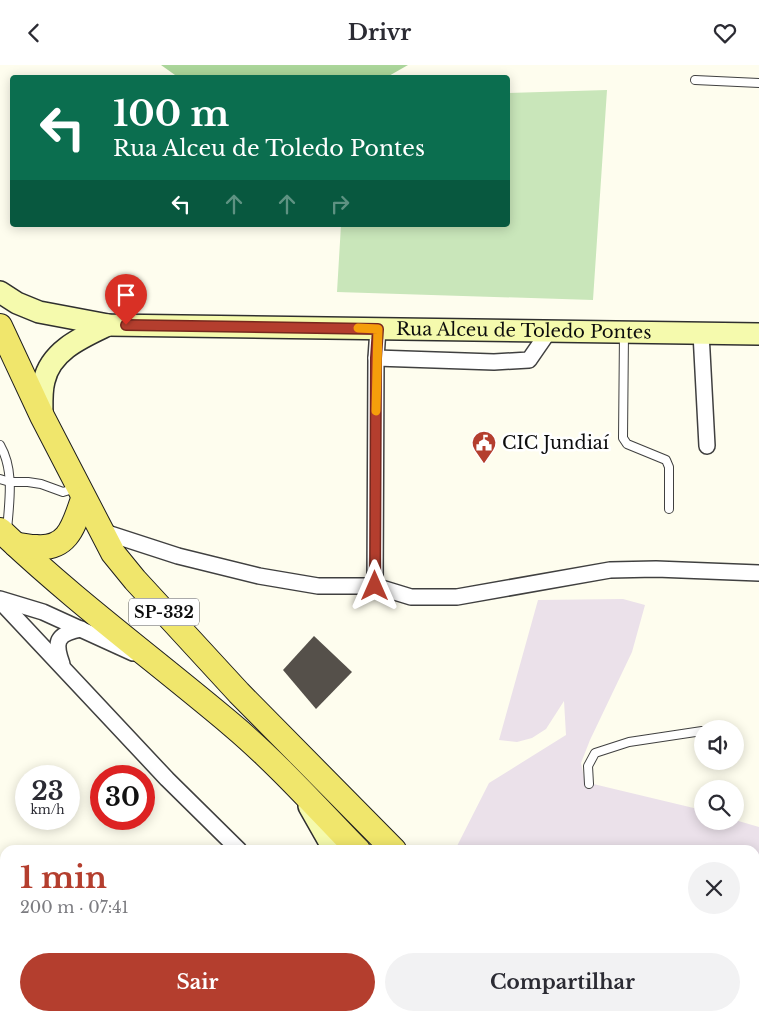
<!DOCTYPE html>
<html lang="pt">
<meta charset="utf-8">
<style>
body{margin:0;font-family:"Libre Baskerville",serif;background:#f2f2f3;color:#2b2b33;height:100vh;display:flex;flex-direction:column;font-size:19px;white-space:nowrap}
*{box-sizing:border-box;margin:0}
p{font-size:16px;color:#7c7c81}
.icon{flex:none;width:28px;height:28px;fill:none;stroke:currentColor;stroke-width:2;stroke-linecap:round;stroke-linejoin:round}
.map{position:relative;flex:1;overflow:hidden}
.drawer{position:absolute;left:0px;top:780px;width:760px;height:176px;display:flex;flex-direction:column;background:#fff;border-radius:15px 15px 0 0;box-shadow:0 2px 12px #0003}
.drawer>*{flex:none}
.top-card{position:absolute;left:10px;top:10px;width:500px;height:152px;border-radius:5px;box-shadow:0 2px 12px #0003;background:#0b6e4f;color:#fff;overflow:hidden}
.fabs{position:absolute;left:694px;top:655px;display:grid;gap:10px}
.fabs a{display:grid;place-items:center;width:50px;height:50px;border-radius:50%;background:#fff;box-shadow:0 2px 12px #0003;font-size:25px}
.speed{position:absolute;left:15px;top:700px;display:flex;gap:10px;font-size:25px;font-weight:700;text-align:center}
.speed>*{display:grid;place-content:center;width:65px;height:65px;border-radius:50%;background:#fff;box-shadow:0 2px 12px #0003;line-height:1}
.speed small{font-size:12px;font-weight:400}
.speed .limit{border:8px solid #d22;background:#fff;color:#111}
.pin{position:absolute;display:grid;place-items:center;width:42px;height:42px;color:#fff;margin:-51px -21px;border-radius:50% 50% 50% 0;rotate:-45deg;box-shadow:0 0 5px #0007}
.pin .icon{rotate:45deg}
.me{position:absolute;width:55px;margin:-28px;rotate:0deg;stroke-linejoin:round;filter:drop-shadow(0 0 4px #0008)}
.turn{display:flex;align-items:center;gap:18px;height:105px;padding:0 20px;font-size:22px}
.turn .icon{width:65px;height:65px;stroke-width:2.5}
.turn b{display:block;font-size:35px;line-height:42px}
.lanes{display:flex;align-items:center;height:48px;padding:0 20px;background:#0003;justify-content:center;gap:25px;direction:ltr}
.lanes .off{opacity:.35}
.round{display:grid;place-items:center;flex:none;width:52px;height:52px;border-radius:26px;background:#f2f2f3}
.head{display:flex;align-items:center;justify-content:space-between;height:85px;padding:0 20px}
h1{font-size:30px;font-weight:800;line-height:38px;color:#b43e2e}
.cta{display:flex;gap:10px;margin-top:auto;padding:10px 20px}
.cta a{flex:1;height:58px;border-radius:30px;background:#b43e2e;color:#fff;font-size:20px;font-weight:800;line-height:58px;text-align:center}
.cta a+a{background:#f2f2f3;color:#2b2b33}
header{display:flex;justify-content:space-between;align-items:center;height:65px;padding:0 20px;background:#fff;font-size:22px;font-weight:800}
.map>svg:first-child{display:block}
.industrial{fill:#ebe1ea}
.green{fill:#c9e6ba}
.forest{fill:#abd69a}
.building{fill:#55504a}
.lines{fill:none;stroke-linecap:round;stroke-linejoin:round}
.lane-casing{stroke:#404040;stroke-width:10}
.street-casing{stroke:#404040;stroke-width:18}
.secondary-casing{stroke:#2f2f2f;stroke-width:24}
.primary-casing{stroke:#1e1e1e;stroke-width:26}
.lane{stroke:#fff;stroke-width:8}
.street{stroke:#fff;stroke-width:15}
.secondary{stroke:#f5faad;stroke-width:21}
.primary{stroke:#f0e66c;stroke-width:24}
.route-casing{stroke:#75281e;stroke-width:12}
.route{stroke:#b43e2e;stroke-width:9}
.slow{stroke:#f59e0b;stroke-width:9}
.labels{text-anchor:middle;stroke-width:5;stroke-linejoin:round;paint-order:stroke}
.shield{fill:#fff;stroke:#565656;stroke-width:1}
.shield-label{font-size:16px;font-weight:bold;fill:#0d0d0d}
.street-label{font-size:18px;fill:#0d0d0d;stroke:#fff}
.poi-label{font-size:18px;fill:#0d0d0d;stroke:#fff;text-anchor:start}
</style>
<header><svg class="icon" aria-label="back" viewBox="0 0 24 24"><path d="M15 5l-7 7 7 7"/></svg>Drivr<svg class="icon" aria-label="heart" viewBox="0 0 24 24"><path d="M12 20l-8-8c-3-5 5-10 8-4 3-6 11-1 8 4z"/></svg></header>
<div class="map">
<svg width="759" height="956" viewBox="0 0 759 956">
<rect width="100%" height="100%" fill="#fefdee"/>
<!-- industrial -->
<g class="industrial">
<polygon points="623,534 645,540 632,587 590,675 581,698 585,717 702,745 702,756 735,756 735,755 759,762 759,791 755,803 755,785 455,785 489,718 566,670 564,636 546,664 532,673 517,677 499,675 538,535"/>
<polygon points="201,951 420,951 425,956 197,956"/>
<polygon points="606,951 707,951 706,956 611,956"/>
</g>
<!-- green -->
<polygon class="green" points="607,25 593,235 337,227 341,160 508,160 508,28"/>
<!-- forest -->
<g class="forest">
<polygon points="161,0 408,0 387,12 194,12 175,10"/>
<polygon points="5,819 5,951 135,951 132,955 0,956 0,820"/>
</g>
<!-- building -->
<polygon class="building" points="314,571 352,607 316,644 283,605"/>
<g class="lines">
<defs>
<g id="lane">
<polyline points="695,15 759,18"/>
<polyline points="624,268 623,373 627,379 666,395 669,402 669,444"/>
<path d="M0,380C15,406 9,437 7,466"/>
<polyline points="0,414 10,417 28,417 41,419 63,427 76,423"/>
<polyline points="589,719 588,701 595,688 629,677 702,666"/>
<polyline points="401,951 402,956"/>
<polyline points="233,956 238,951"/>
<polyline points="278,956 283,951"/>
</g>
<g id="street">
<polyline points="701,268 707,381"/>
<polyline points="376,293 494,297 529,295 549,266"/>
<polyline points="101,466 178,491 259,511 318,521 375,521 411,532 457,532 610,505 656,504 759,508"/>
<polyline points="375,521 376,293 378,264"/>
<polyline points="0,534 43,547 133,588"/>
<polyline points="0,536 167,714 239,785"/>
<path d="M62,599C54,577 56,569 81,564"/>
</g>
<g id="secondary">
<path id="s1" d="M0,227L17,238L39,247L108,260L759,269"/>
<path d="M42,351C42,340 41,327 44,316C51,285 83,272 108,260"/>
<polyline points="309,741 334,785"/>
<polyline points="464,951 469,956"/>
</g>
<g id="primary">
<polyline points="0,261 42,351 113,488 135,515 239,628 394,785"/>
<path d="M0,465C73,535 155,595 232,660C277,698 317,743 358,785"/>
<path d="M16,480C23,480 29,482 36,482C69,485 74,459 83,434"/>
<polyline points="524,951 530,956"/>
<polyline points="565,951 570,956"/>
</g>
</defs>
<!-- lane casing -->
<use href="#lane" class="lane-casing"/>
<!-- street casing -->
<use href="#street" class="street-casing"/>
<!-- secondary casing -->
<use href="#secondary" class="secondary-casing"/>
<!-- primary casing -->
<use href="#primary" class="primary-casing"/>
<!-- lane -->
<use href="#lane" class="lane"/>
<!-- street -->
<use href="#street" class="street"/>
<!-- secondary -->
<use href="#secondary" class="secondary"/>
<!-- primary -->
<use href="#primary" class="primary"/>
</g>
<g class="lines">
<defs>
<polyline id="route" points="126,260 378,264 376,293 375,521"/>
</defs>
<!-- route casing -->
<use href="#route" class="route-casing"/>
<!-- route -->
<use href="#route" class="route"/>
<!-- slow -->
<polyline class="slow" points="358,263 378,264 376,346"/>
</g>
<!-- icons -->
<defs>
<symbol id="civic-pin" viewBox="-11 -11 22 30"><path d="M0 17L-7.5 6A9.5 9.5 0 1 1 7.5 6Z" fill="#b43e2e" stroke="#fff"/><path d="M-.6-6.5H3V-4.5H.6V-3L4-1V1h2V6H-6V1h2V-1L-.6-3ZM-1.2 2.5V6h2.4V2.5Z" fill="#fff"/></symbol>
</defs>
<g fill-rule="evenodd">
<use href="#civic-pin" x="470" y="364" width="28" height="38"/>
</g>
<g class="labels">
<!-- shield labels -->
<rect class="shield" x="129" y="533.5" width="70" height="27" rx="4"/>
<g class="shield-label">
<text x="164" y="553">SP-332</text>
</g>
<!-- street labels -->
<g class="street-label">
<text dy="6" stroke="none"><textPath href="#s1" startOffset="530">Rua Alceu de Toledo Pontes</textPath></text>
</g>
<!-- poi labels -->
<g class="poi-label">
<text x="502" y="384">CIC Jundiaí</text>
</g>
</g>
</svg>
<div class="fabs">
<a><svg class="icon" aria-label="sound" viewBox="0 0 24 24"><path d="M4 9h4l5-4v14l-5-4H4zM17 9q2 3 0 6"/></svg></a>
<a><svg class="icon" aria-label="search" viewBox="0 0 24 24"><circle cx="10" cy="10" r="6"/><path d="M15 15l6 6"/></svg></a>
</div>
<div class="speed"><div>23<small>km/h</small></div><div class="limit">30</div></div>
<div class="pin" style="left:126px;top:260px;background:#d93025"><svg class="icon" aria-label="arrive" viewBox="0 0 24 24"><path d="M6 21V4h12l-3 4 3 4H6"/></svg></div>
<svg class="me" style="left:375px;top:521px" viewBox="-20 -20 40 40"><path d="M0-17L14 15 0 8-14 15z" fill="#b43e2e" stroke="#fff" stroke-width="4"/></svg>
<div class="top-card">
<div class="turn"><svg class="icon" aria-label="left" viewBox="0 0 24 24"><path d="M17 20v-9H6M10 6l-5 5 5 5"/></svg><div><b>100 m</b>Rua Alceu de Toledo Pontes</div></div>
<div class="lanes"><svg class="icon" aria-label="left" viewBox="0 0 24 24"><path d="M17 20v-9H6M10 6l-5 5 5 5"/></svg><svg class="icon off" aria-label="ahead" viewBox="0 0 24 24"><path d="M12 20V5M6 11l6-6 6 6"/></svg><svg class="icon off" aria-label="ahead" viewBox="0 0 24 24"><path d="M12 20V5M6 11l6-6 6 6"/></svg><svg class="icon off" aria-label="right" viewBox="0 0 24 24"><path d="M7 20v-9h11M14 6l5 5-5 5"/></svg></div>
</div>
<section class="drawer">
<div class="head"><div><h1>1 min</h1><p>200 m · 07:41</p></div><a class="round"><svg class="icon" aria-label="close" viewBox="0 0 24 24"><path d="M6 6l12 12M18 6L6 18"/></svg></a></div>
<div class="cta"><a>Sair</a><a>Compartilhar</a></div>
</section>
</div>
